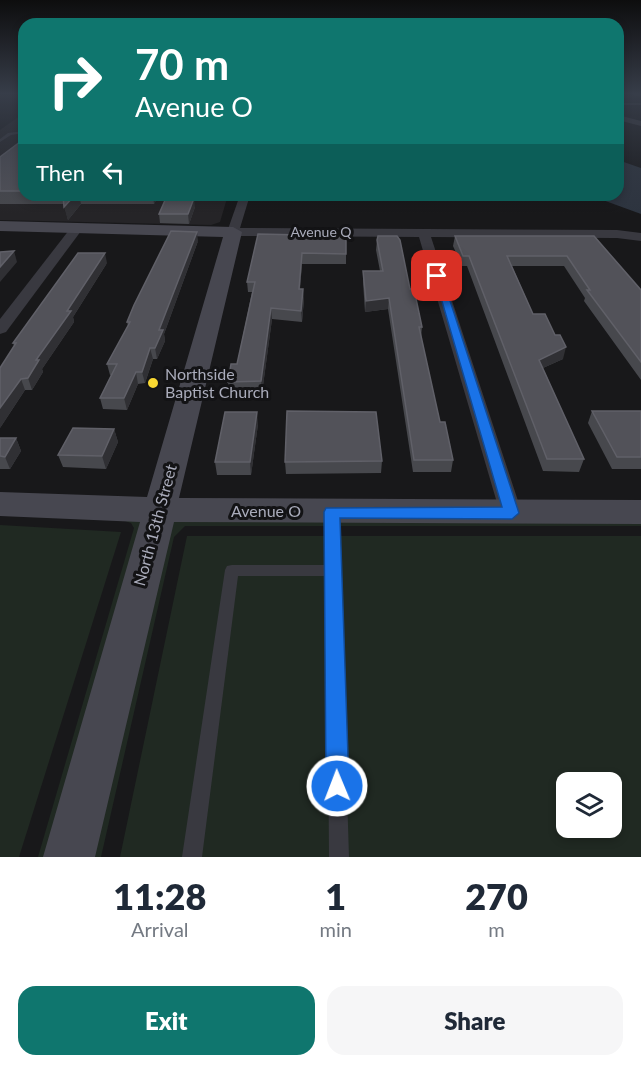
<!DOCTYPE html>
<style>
body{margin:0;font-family:Lato,sans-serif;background:#f6f6f7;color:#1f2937;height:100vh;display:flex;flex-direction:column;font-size:22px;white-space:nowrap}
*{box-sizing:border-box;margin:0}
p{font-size:20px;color:#747a83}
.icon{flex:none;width:33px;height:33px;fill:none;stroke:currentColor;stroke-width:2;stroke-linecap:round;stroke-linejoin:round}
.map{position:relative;height:857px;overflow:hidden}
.drawer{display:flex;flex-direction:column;background:#fff;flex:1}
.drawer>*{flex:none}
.top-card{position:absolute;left:18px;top:18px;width:606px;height:183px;border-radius:18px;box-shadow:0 3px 9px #0003;background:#0f766e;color:#fff;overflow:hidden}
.buttons{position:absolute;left:556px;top:772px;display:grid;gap:12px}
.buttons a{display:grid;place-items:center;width:66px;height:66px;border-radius:12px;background:#fff;box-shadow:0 3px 9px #0003;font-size:30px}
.pin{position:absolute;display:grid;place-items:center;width:51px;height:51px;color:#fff;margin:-26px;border-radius:12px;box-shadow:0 3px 9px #0006}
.me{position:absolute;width:66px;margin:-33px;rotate:359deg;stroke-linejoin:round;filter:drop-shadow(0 0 4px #0008)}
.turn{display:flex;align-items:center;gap:21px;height:126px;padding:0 18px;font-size:27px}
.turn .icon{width:78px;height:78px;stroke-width:2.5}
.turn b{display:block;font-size:42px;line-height:51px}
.then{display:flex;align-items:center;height:57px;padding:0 18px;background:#0003;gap:12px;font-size:22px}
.eta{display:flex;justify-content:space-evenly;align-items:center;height:102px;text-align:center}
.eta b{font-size:36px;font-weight:800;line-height:42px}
.button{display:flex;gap:12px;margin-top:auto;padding:12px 18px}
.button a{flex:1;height:69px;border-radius:18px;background:#0f766e;color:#fff;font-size:24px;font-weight:800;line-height:69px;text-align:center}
.button a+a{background:#f6f6f7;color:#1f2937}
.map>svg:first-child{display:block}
.built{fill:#252427}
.green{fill:#202922;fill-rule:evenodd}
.water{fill:#2d343f}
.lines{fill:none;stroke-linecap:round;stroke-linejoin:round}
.lane{fill:#393940;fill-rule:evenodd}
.street{fill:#393940;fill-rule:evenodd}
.secondary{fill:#474750;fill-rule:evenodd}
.wall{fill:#47484d}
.shaded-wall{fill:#303034}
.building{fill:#525259;stroke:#606068;stroke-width:1.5}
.route{fill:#1a73e8;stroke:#114b97;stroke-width:1.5}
.poi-dot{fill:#f9d832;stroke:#131315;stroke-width:2}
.labels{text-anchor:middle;stroke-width:6;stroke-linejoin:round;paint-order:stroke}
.far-street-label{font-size:14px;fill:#aaacbb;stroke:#131315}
.poi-label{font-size:16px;fill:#aaacbb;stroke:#131315;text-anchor:start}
.street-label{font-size:16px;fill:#aaacbb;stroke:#131315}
</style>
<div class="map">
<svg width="641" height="857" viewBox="0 0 641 857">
<rect width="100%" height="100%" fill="#18181a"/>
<!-- built -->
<polygon class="built" points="24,113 24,195 228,195 220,222 211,225 0,220 0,130"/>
<!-- green -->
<g class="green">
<polygon points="0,514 144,521 50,857 38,857 134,528 131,523 125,521"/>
<polygon points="169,521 641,523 641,526 185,526 174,537 101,857 89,857"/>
<polygon points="0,525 121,532 19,857 0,857"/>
<path d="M187,536H641V857H120ZM567,783H612V828H567Z"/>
</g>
<!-- water -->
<polygon class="water" points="618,160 641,168 641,214 589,195 618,195"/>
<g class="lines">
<!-- lane -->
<g class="lane">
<rect x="634" y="94" width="7" height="2"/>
<rect x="618" y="103" width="23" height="2"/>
<polygon points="24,131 24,133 11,135 0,142 0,139 8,133"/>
<polygon points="183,195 238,195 248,197 245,199 186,197"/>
<polygon points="332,507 336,509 338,512 349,857 329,857 327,576 238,576 202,857 182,857 225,570 227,566 232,565 326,565 326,512 328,509"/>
</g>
<!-- street -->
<g class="street">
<polygon points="618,115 641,121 641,126 618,120"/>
<polygon points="240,195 250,195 240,228 617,230 641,233 641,241 617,238 431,237 522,513 519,519 511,521 503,519 500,513 419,237 233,236 227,232"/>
<polygon points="77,224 83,228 81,231 6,332 0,334 0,319 73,225"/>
</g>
<!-- secondary -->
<polygon class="secondary" points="0,221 233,227 242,232 179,498 641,500 641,524 174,522 95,857 43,857 140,522 0,516 0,492 147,497 223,237 0,231"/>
</g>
<!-- wall -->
<g class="wall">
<polygon points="24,139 24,195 159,195 154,204 81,204 68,220 64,204 0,204 0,157"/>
<polygon points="195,207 189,224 160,223 159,214"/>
<polygon points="258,234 346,254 346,264 302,264 300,289 304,299 302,322 272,319 262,393 229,394 228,382 237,364 252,292 248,292 247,282"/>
<polygon points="455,236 594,236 641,290 641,380 584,301 585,298 564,266 512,266 533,314 563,359 543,368 584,459 579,472 543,471 467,266 462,266 453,246"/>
<polygon points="377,240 410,289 422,327 421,338 440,422 453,460 451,472 413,472 388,309 365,312 363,282 363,271 380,271 376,250"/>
<polygon points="198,241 164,334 165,341 157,359 153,359 145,383 138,384 127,410 103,409 100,398 111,375 110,375 107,364 128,326 127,322"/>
<polygon points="107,263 73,317 74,322 42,369 43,372 32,390 25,390 0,428 14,346 13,343"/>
<polygon points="592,411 641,411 641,469 612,469 588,423"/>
<polygon points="258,424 251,475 217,475 215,462"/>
<polygon points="114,429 118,442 106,469 63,467 58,455"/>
<polygon points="0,438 16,438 21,451 10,469 0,469"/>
<polygon points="382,461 381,473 286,474 285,462"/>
</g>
<!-- shaded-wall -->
<g class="shaded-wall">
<polygon points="75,195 79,195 81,204 68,220 64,207"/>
<polygon points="153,195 159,195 154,204"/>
<polygon points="194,198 195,207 189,224 188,214"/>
<polygon points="197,232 198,241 164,334 165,341 157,359 155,348 159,330"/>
<polygon points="14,251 17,262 0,282 0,267"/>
<polygon points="105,253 107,263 73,317 74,322 42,369 43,372 32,390 28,378 36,360 67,311"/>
<polygon points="302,253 302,264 299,299 299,289"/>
<polygon points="303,289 304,299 302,322 301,311"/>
<polygon points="389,298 388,309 365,312 366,301"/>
<polygon points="271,308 272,319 262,393 261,381"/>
<polygon points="566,347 563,359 536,371 539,360"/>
<polygon points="150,348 153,359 145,383 142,372"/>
<polygon points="136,372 138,384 127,410 124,398"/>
<polygon points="21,379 25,390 0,428 0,408"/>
<polygon points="257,412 258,424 251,475 250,462"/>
<polygon points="114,429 118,442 106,469 102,456"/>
<polygon points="16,438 21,451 10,469 5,457"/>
</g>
<!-- building -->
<g class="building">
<polygon points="24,139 24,191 0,191 0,157"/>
<polygon points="63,195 75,195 64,207"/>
<polygon points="166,198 194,198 188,214 159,214"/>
<polygon points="171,231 197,232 159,330 163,330 155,348 150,348 142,372 136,372 124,398 100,398 117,364 107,364 130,322 127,322 134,305"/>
<polygon points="258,234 346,236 346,254 302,253 299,289 303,289 301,311 271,308 261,381 228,382 231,364 237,364 255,282 247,282"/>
<polygon points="378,236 397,236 400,240 410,289 414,289 422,327 419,327 440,422 445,422 453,460 414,460 389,298 366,301 363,271 383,271 377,240"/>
<polygon points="455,236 594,236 641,290 641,362 587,290 590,290 567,256 507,256 533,314 545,314 555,335 560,335 566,347 539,360 584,459 547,459 469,256 463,256"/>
<polygon points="14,251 0,267 0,252"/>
<polygon points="78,253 105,253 67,311 71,311 36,360 39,360 28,378 21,379 0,408 0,368 16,343 13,343"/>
<polygon points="287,411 376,412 382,461 285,462"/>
<polygon points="592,411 641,411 641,457 617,457"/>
<polygon points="225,412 257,412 250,462 215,462"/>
<polygon points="73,428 114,429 102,456 58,455"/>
<polygon points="0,438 16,438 5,457 0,456"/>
</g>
<!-- sky -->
<linearGradient id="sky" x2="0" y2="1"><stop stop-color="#0d0d0e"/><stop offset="0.44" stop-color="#373d49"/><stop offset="1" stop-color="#373d49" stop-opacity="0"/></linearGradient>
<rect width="641" height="213" fill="url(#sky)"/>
<!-- route -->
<polygon class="route" points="434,274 442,276 519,513 512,519 340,518 349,786 345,794 337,797 329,794 326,786 324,512 326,508 502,507"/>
<!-- markers -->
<circle class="poi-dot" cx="153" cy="383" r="6"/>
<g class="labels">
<!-- far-street labels -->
<g class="far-street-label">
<text x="321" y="237">Avenue Q</text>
</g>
<!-- poi labels -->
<g class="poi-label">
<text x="165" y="380">Northside<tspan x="165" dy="18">Baptist Church</tspan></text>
</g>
<!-- street labels -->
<g class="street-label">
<text x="266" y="517">Avenue O</text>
<text transform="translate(155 525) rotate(-75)" y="6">North 13th Street</text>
</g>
</g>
</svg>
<div class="buttons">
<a><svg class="icon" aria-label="layers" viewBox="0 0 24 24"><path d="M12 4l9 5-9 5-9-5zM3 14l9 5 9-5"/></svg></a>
</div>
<div class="pin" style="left:437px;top:276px;background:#d93025"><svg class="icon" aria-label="arrive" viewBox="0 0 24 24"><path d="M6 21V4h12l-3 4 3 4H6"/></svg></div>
<svg class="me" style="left:337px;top:786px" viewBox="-20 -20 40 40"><circle r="17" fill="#1a73e8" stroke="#fff" stroke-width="3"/><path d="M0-11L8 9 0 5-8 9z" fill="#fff"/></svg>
<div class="top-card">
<div class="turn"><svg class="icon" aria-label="right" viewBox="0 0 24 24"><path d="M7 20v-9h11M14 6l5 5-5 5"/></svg><div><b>70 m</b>Avenue O</div></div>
<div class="then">Then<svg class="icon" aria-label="left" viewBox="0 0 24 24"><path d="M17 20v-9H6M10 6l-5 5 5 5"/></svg></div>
</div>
</div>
<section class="drawer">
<div class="eta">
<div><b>11:28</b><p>Arrival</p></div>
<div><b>1</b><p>min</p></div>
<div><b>270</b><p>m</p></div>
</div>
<div class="button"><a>Exit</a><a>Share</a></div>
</section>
